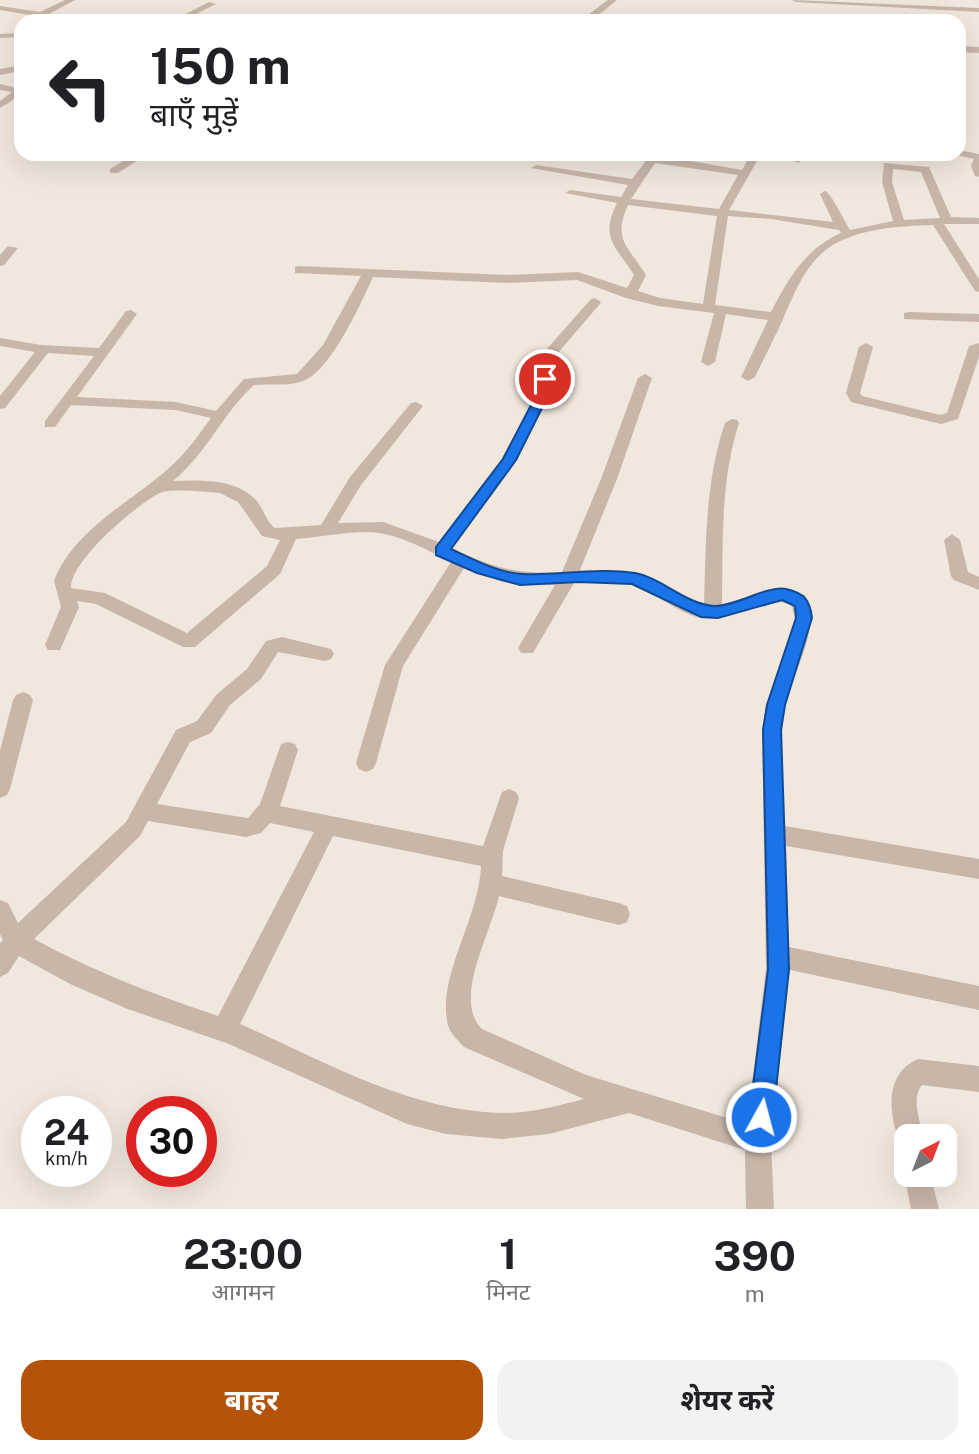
<!DOCTYPE html>
<html lang="hi">
<meta charset="utf-8">
<style>
body{margin:0;font-family:"Public Sans","Noto Sans Devanagari",sans-serif;background:#f2f2f2;color:#202124;height:100vh;display:flex;flex-direction:column;font-size:26px;white-space:nowrap}
*{box-sizing:border-box;margin:0}
p{font-size:23px;color:#757577}
.icon{flex:none;width:38px;height:38px;fill:none;stroke:currentColor;stroke-width:2;stroke-linecap:round;stroke-linejoin:round}
.map{position:relative;height:1209px;overflow:hidden}
.panel{display:flex;flex-direction:column;background:#fff;flex:1}
.panel>*{flex:none}
.guide{position:absolute;left:14px;top:14px;width:952px;height:147px;border-radius:21px;box-shadow:0 7px 28px #0002;background:#fff;color:#202124;overflow:hidden}
.needle{width:46px;rotate:42deg}
.controls{position:absolute;left:894px;top:1124px;display:grid;gap:14px}
.controls a{display:grid;place-items:center;width:63px;height:63px;border-radius:14px;background:#fff;box-shadow:0 7px 28px #0002;font-size:35px}
.speed{position:absolute;left:21px;top:1096px;display:flex;gap:14px;font-size:35px;font-weight:700;text-align:center}
.speed>*{display:grid;place-content:center;width:91px;height:91px;border-radius:50%;background:#fff;box-shadow:0 7px 28px #0002;line-height:1}
.speed small{font-size:18px;font-weight:400}
.speed .limit{border:10px solid #d22;background:#fff;color:#111}
.pin{position:absolute;display:grid;place-items:center;width:60px;height:60px;color:#fff;margin:-30px;border:4px solid #fff;border-radius:50%;box-shadow:0 2px 7px #0007}
.me{position:absolute;width:77px;margin:-38px;rotate:7deg;stroke-linejoin:round;filter:drop-shadow(0 0 5px #0008)}
.turn{display:flex;align-items:center;gap:24px;height:147px;padding:0 21px;font-size:32px}
.turn .icon{width:91px;height:91px;stroke-width:2.5}
.turn b{display:block;font-size:49px;line-height:60px}
.eta{display:flex;justify-content:space-evenly;align-items:center;height:119px;text-align:center}
.eta b{font-size:42px;font-weight:700;line-height:49px}
.button{display:flex;gap:14px;margin-top:auto;padding:14px 21px}
.button a{flex:1;height:80px;border-radius:21px;background:#b45309;color:#fff;font-size:28px;font-weight:700;line-height:80px;text-align:center}
.button a+a{background:#f2f2f2;color:#202124}
.map>svg:first-child{display:block}
.lines{fill:none;stroke-linecap:round;stroke-linejoin:round}
.street{fill:#c8b6a9;fill-rule:evenodd}
.route{fill:#1a73e8;stroke:#114b97;stroke-width:2}
</style>
<div class="map">
<svg width="979" height="1209" viewBox="0 0 979 1209">
<rect width="100%" height="100%" fill="#f1e7dd"/>
<g class="lines">
<!-- street -->
<g class="street">
<polygon points="65,0 75,0 49,14 122,20 54,19 0,10 0,6 40,12"/>
<polygon points="608,0 617,0 596,17 595,21 587,21 589,14"/>
<polygon points="792,0 979,8 979,12 796,2"/>
<polygon points="209,2 216,4 182,21 172,21"/>
<polygon points="21,33 21,37 0,38 0,34"/>
<polygon points="959,46 979,47 979,53 959,52"/>
<polygon points="21,65 21,71 0,75 0,69"/>
<polygon points="0,84 21,89 21,95 0,108 0,101 12,92 0,90"/>
<polygon points="959,150 979,154 979,177 975,176 971,166 974,159 955,155 959,154"/>
<polygon points="135,154 147,154 118,173 110,173 110,169"/>
<path d="M651,154L742,170L751,154H761L729,210L833,222L820,194L825,191C832,194 844,221 850,230L893,221L882,182L884,163L929,167L951,217L979,218V224H944L979,279V292L975,291L933,225C900,226 862,228 833,245C806,261 794,294 783,319C775,337 764,358 755,377L748,381L741,377L768,320L726,314L715,362L708,366L701,362L714,313L658,306L626,298L577,280L507,283L373,277C361,303 331,371 303,381C287,387 270,383 254,385C222,414 207,453 173,481C201,480 236,478 257,501C264,510 266,521 275,528L321,525L350,477L411,403L416,402L423,406L361,485L338,523L383,522L439,542L502,458L541,385L530,373L531,367L591,299L595,298L601,302L599,305L545,368L544,372L555,385L517,460L452,548C489,567 520,575 562,572L601,479L638,378L645,374L652,378L617,479L580,570L634,573L658,581L704,605C706,543 705,482 725,423L732,419L737,420L739,423C720,482 723,542 722,604C755,598 770,584 805,595C823,627 791,674 785,708C778,746 784,788 785,826L979,859V879L786,846L789,947L979,986V1010L790,970L771,1141L774,1209H746L745,1150L629,1113L549,1134L502,1139L446,1134L407,1124L229,1044L125,1008L70,984L19,956L8,973L0,977V943L3,940L0,934V900L8,903L18,923L126,822L176,730L197,721L216,695L247,669L266,641L282,637L331,649L334,654L331,659L325,661L278,652L261,679L230,705L211,733L190,742L157,804L248,818L260,804L281,744L288,742L295,744L298,750L280,806L483,846L502,792L509,789L516,792L519,798L503,851L502,876L619,903L627,906L630,914L627,922L619,925L499,896C491,933 452,1000 482,1029L586,1075L747,1124L766,969L762,730L766,705L795,618L791,604C761,595 732,623 701,618C680,614 663,598 643,589C622,579 596,581 574,583L533,653H521L518,648L555,585L502,582L464,568L403,666L376,763L373,769L366,772L359,769L356,763L385,665L451,562C425,549 398,533 368,532C344,532 320,537 296,539L280,574L195,647H183L96,604L77,601L79,607L60,650H48L45,645L61,607L54,581C74,529 130,503 169,468C186,453 198,436 211,418L176,410L71,405L55,427H45V421L94,356L48,353L5,408L0,409V396L35,352L0,346V338L41,345L99,348L126,311L131,310L137,314L77,397L176,402L216,411L244,379L297,374L323,345L361,276L295,273V267L299,266L507,275L578,272L627,288L634,275C617,247 599,239 617,203L565,193L570,190L621,197L628,185L531,168L536,165L632,179ZM655,163L738,175L719,209L631,199ZM893,169L921,172L940,218L904,220L892,182ZM628,205L717,216L703,304L660,298L638,291L646,275C629,247 612,241 628,205ZM728,216L771,219L839,230L841,233C805,249 788,279 771,312L715,305ZM196,491L220,493L238,502L262,536L280,540L267,566L187,633L105,593L71,588C70,561 135,506 158,494C167,489 185,491 196,491ZM148,821L246,837L261,833L270,823L314,832L218,1016C153,994 95,972 34,939L140,836ZM333,836L481,866C479,920 436,977 448,1025C450,1034 458,1040 464,1047L584,1099C557,1106 528,1114 500,1113C407,1110 324,1061 240,1024Z"/>
<polygon points="797,154 807,154 798,163 793,160"/>
<polygon points="8,246 18,248 4,265 0,266 0,255"/>
<polygon points="909,312 979,314 979,322 904,319 904,313"/>
<polygon points="866,343 873,347 860,393 862,396 940,415 947,413 969,346 979,343 979,357 958,419 941,424 851,402 846,393 859,347"/>
<polygon points="952,534 960,540 968,572 979,577 979,590 954,580 951,576 944,540"/>
<polygon points="23,692 30,695 33,700 10,789 7,795 0,798 0,751 13,700 16,695"/>
<path d="M918,1059L979,1066V1092L922,1085C911,1098 920,1121 923,1136H906V1148L901,1145C889,1116 883,1074 918,1059Z"/>
<polygon points="906,1167 906,1174 930,1174 939,1209 911,1209 904,1174"/>
</g>
</g>
<!-- route -->
<path class="route" d="M545,375L550,376L554,384L516,460L451,549C473,559 498,573 522,574C559,576 597,567 635,573C662,578 685,604 714,606C735,607 767,585 786,589C804,593 810,600 812,618L785,705L781,730L789,969L773,1117L769,1125L761,1129L753,1125L749,1117L768,969L763,730L767,705L796,618L795,606L782,600L718,618L701,617L632,584L579,582L520,585L477,573L436,555V547L503,459L542,384L539,379Z"/>
</svg>
<div class="controls">
<a><svg class="needle" viewBox="-14 -14 28 28"><path d="M0-13l5 13h-10z" fill="#e53935"/><path d="M0 13l5-13h-10z" fill="#757577"/></svg></a>
</div>
<div class="speed"><div>24<small>km/h</small></div><div class="limit">30</div></div>
<div class="pin" style="left:545px;top:379px;background:#d93025"><svg class="icon" aria-label="arrive" viewBox="0 0 24 24"><path d="M6 21V4h12l-3 4 3 4H6"/></svg></div>
<svg class="me" style="left:761px;top:1117px" viewBox="-20 -20 40 40"><circle r="17" fill="#1a73e8" stroke="#fff" stroke-width="3"/><path d="M0-11L8 9 0 5-8 9z" fill="#fff"/></svg>
<div class="guide">
<div class="turn"><svg class="icon" aria-label="left" viewBox="0 0 24 24"><path d="M17 20v-9H6M10 6l-5 5 5 5"/></svg><div><b>150 m</b>बाएँ मुड़ें</div></div>
</div>
</div>
<section class="panel">
<div class="eta">
<div><b>23:00</b><p>आगमन</p></div>
<div><b>1</b><p>मिनट</p></div>
<div><b>390</b><p>m</p></div>
</div>
<div class="button"><a>बाहर</a><a>शेयर करें</a></div>
</section>
